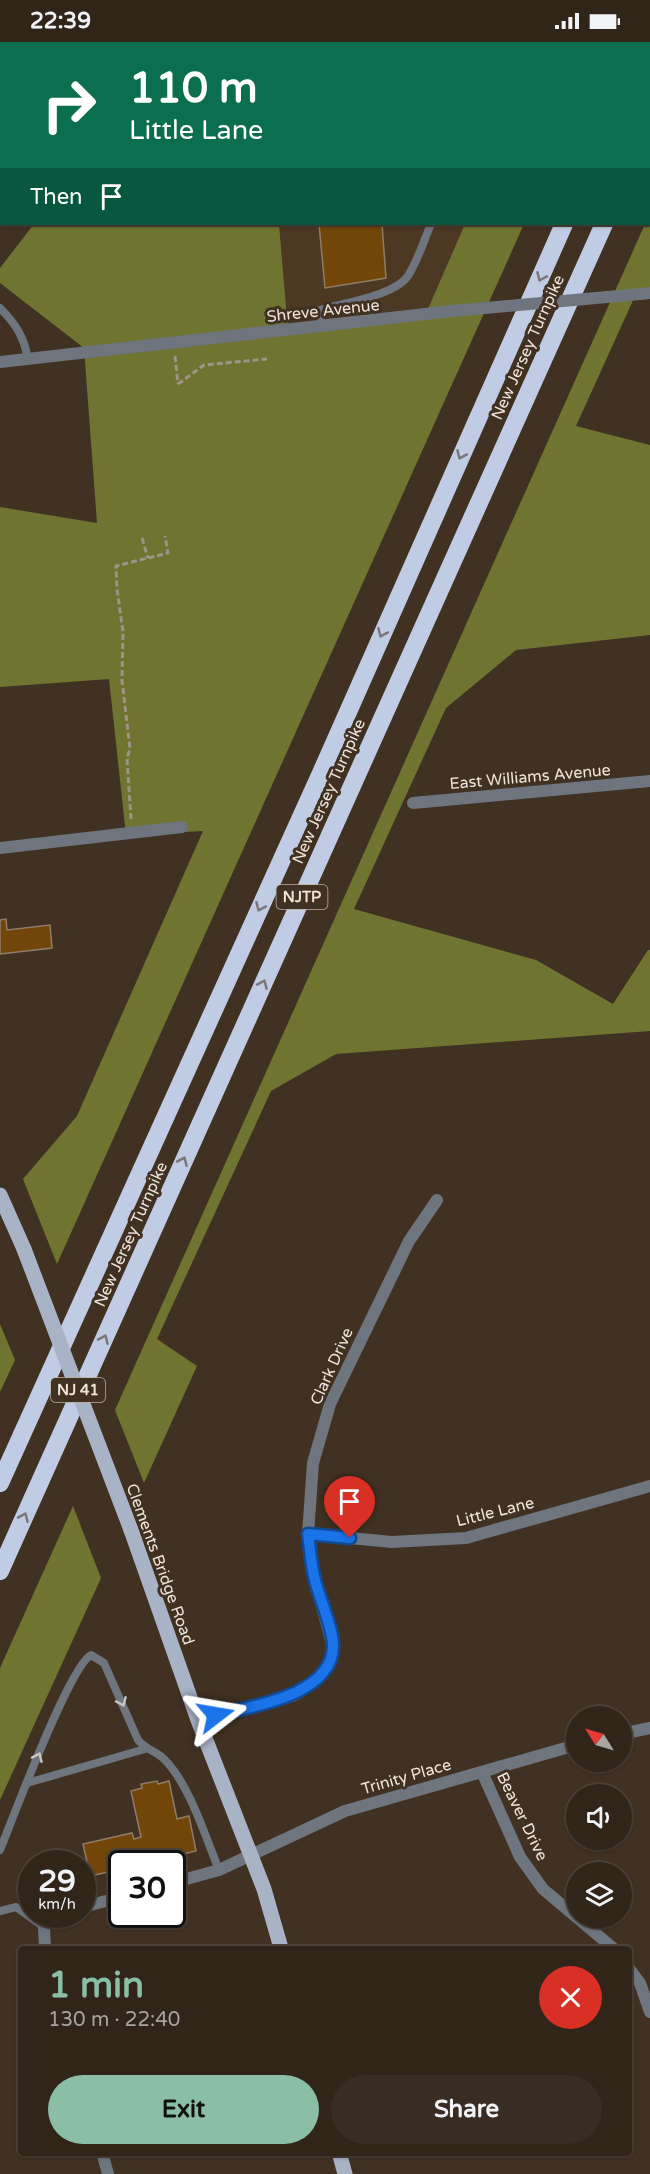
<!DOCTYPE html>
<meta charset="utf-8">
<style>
body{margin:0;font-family:"Varela Round",sans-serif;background:#392d23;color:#f1f3f6;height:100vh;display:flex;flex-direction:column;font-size:22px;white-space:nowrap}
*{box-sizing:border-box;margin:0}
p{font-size:20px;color:#a8a5a2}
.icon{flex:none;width:33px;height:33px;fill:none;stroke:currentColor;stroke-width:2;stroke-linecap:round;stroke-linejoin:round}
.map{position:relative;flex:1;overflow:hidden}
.sheet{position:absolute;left:18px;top:1904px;width:614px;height:210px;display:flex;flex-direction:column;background:#31251a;border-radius:6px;box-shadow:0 2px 4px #0004,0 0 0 2px #4c4239}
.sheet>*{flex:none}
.hud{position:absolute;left:0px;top:0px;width:651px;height:183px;box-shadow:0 2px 4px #0004,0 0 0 2px #4c4239;background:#0b6e4f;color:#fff;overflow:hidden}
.needle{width:39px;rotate:307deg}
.buttons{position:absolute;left:566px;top:1664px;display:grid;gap:12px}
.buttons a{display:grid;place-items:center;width:66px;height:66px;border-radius:50%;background:#31251a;box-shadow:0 2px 4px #0004,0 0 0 2px #4c4239;font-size:30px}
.speed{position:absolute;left:18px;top:1808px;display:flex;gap:12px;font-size:30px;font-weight:700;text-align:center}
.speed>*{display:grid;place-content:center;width:78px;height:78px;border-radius:50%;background:#31251a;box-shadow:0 2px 4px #0004,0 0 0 2px #4c4239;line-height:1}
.speed small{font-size:15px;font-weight:400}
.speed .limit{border:3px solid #111;border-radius:9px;background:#fff;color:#111}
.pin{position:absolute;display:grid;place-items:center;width:51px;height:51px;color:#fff;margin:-62px -26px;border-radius:50% 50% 50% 0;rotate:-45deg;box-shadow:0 0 6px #0007}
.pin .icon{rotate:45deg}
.me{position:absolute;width:66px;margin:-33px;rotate:76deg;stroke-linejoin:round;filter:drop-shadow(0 0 4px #0008)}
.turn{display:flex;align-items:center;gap:21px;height:126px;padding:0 30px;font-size:27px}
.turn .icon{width:78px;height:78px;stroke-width:2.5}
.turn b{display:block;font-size:42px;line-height:51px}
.then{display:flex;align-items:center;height:57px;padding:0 30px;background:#0003;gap:12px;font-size:22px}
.round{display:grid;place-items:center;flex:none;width:63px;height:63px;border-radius:32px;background:#392d23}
.head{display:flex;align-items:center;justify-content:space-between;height:102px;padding:0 30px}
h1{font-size:36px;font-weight:800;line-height:45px;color:#8abfa5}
.action{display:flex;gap:12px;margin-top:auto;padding:12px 30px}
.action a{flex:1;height:69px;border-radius:36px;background:#8abfa5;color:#111;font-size:24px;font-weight:800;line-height:69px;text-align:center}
.action a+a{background:#392d23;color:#f1f3f6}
.status{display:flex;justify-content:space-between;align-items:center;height:42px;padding:0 30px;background:#31251a;direction:ltr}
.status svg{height:16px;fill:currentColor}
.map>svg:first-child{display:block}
.built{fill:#4c3823}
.forest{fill:#6f7530}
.building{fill:#724508;stroke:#8f7d6c;stroke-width:1.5}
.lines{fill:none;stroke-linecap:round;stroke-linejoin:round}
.path{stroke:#a09387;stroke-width:3;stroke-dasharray:6 3;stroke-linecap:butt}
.service{stroke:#6f757e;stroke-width:8}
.minor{stroke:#6f757e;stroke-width:12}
.primary{stroke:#a9b3c6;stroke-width:15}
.motorway{stroke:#c0cce3;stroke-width:18}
.rail-casing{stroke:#938679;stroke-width:7}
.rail{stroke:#413122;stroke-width:4.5;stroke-dasharray:14;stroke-linecap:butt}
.minor-bridge{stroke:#6f757e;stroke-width:12}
.primary-bridge{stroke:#a9b3c6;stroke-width:15}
.oneway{stroke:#7a7779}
.oneway2{stroke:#c8c3be}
.route-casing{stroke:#114b97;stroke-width:15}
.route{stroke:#1a73e8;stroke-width:10}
.labels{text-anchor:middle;stroke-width:6;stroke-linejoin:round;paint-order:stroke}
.shield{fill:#413122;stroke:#baaea3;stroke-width:1.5}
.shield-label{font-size:15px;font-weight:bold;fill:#eee4da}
.street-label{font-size:16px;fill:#eee4da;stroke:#413122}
</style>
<div class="status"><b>22:39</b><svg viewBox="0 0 49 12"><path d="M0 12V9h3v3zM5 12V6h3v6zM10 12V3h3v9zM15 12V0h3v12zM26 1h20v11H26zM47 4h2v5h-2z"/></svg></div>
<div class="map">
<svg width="650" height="2132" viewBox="0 0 650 2132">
<rect width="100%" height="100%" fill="#413122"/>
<!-- built -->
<g class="built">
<polygon points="88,0 544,0 544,2"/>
<polygon points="279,182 465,182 424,276 288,289"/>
</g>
<!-- forest -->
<g class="forest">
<polygon points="650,171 650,251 635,254 576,384 650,403 650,593 516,608 446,666 354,867 536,918 613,962 648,908 650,908 650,989 336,1012 271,1049 157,1297 197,1324 144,1441 115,1368 645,182 650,182"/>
<polygon points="34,182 279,182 288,288 424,276 465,182 524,182 57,1222 23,1137 77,1074 203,789 126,793 109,637 0,645 0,465 97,481 84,306 0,241 0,226"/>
<polygon points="0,1282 15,1318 0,1350"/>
<polygon points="73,1464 101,1536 0,1758 0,1626"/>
</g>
<!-- building -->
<g class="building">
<polygon points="319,182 382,182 386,236 325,246"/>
<polygon points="6,877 7,888 50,883 52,906 0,912 0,878"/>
<polygon points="157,1739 158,1742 169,1739 177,1777 189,1774 196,1809 146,1821 145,1815 139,1817 140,1821 122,1821 122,1827 90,1834 83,1802 132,1791 134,1797 141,1795 131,1749 142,1746 141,1742"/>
</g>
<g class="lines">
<!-- path -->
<g class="path">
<polyline points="175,314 178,342"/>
<polyline points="178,342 204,323 267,317"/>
<polyline points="142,496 148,516"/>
<polyline points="131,777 127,716 130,707 122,638 123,590 117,547 116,524 168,511 165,494"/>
</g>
<!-- service -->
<g class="service">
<polyline points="289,0 293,2"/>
<polyline points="0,52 2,53"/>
<polyline points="0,161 2,159"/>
<path d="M0,266C16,282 24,295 28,317"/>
<path d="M322,285L320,268C343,261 394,254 408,234C418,218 424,198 431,182"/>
<polyline points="27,1741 145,1707"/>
<path d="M0,1808C13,1776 69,1625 91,1613L104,1621L138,1698C146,1708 155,1708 164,1717C190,1743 205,1794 219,1828"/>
<polyline points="0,1869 16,1865 44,1885"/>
</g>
<!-- minor -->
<g class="minor">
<polyline points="640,252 650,251"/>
<polyline points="0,320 452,269"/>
<polyline points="413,761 650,739"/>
<polyline points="0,806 182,785"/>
<polyline points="308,1492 392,1500 466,1496 650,1444"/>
<polyline points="198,1678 292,1654 315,1640 329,1621 333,1605 314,1535 308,1492 313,1421 330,1362 409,1199 437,1158"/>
<polyline points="621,1692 650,1686"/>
<polyline points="482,1730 520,1815 543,1847 613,1906"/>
<polyline points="172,1841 219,1828 345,1769 576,1703"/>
<polyline points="82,1865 122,1855"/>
<polyline points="45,1906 44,1885 51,1876 58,1872"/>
<polyline points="628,1925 640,1941 650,1970"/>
<polyline points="102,2110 108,2132"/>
</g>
<!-- primary -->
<g class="primary">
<polyline points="0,1153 24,1207"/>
<polyline points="131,1488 198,1678 264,1847 281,1906"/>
<polyline points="339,2110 345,2132"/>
</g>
<!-- motorway -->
<g class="motorway">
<polyline points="645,2 645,0"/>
<polyline points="650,80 650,79"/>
<polyline points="0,1441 321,731 564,182"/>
<polyline points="0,1529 604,182"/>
</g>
<defs>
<polyline id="rail" points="487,2 488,0"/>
</defs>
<!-- rail casing -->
<use href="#rail" class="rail-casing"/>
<!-- rail -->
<use href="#rail" class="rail"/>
<!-- minor-bridge -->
<polyline class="minor-bridge" points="452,269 640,252"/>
<!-- primary-bridge -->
<polyline class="primary-bridge" points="24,1207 131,1488"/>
</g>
<!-- one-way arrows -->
<defs><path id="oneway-chevron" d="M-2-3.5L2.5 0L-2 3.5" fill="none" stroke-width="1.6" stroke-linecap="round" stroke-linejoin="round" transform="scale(1.5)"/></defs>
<g class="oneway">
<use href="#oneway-chevron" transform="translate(541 235) rotate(114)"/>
<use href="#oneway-chevron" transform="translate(461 413) rotate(114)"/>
<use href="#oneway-chevron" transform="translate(382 591) rotate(114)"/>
<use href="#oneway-chevron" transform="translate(260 865) rotate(114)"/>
<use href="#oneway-chevron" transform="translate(263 942) rotate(-66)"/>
<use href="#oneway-chevron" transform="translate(183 1119) rotate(-66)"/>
<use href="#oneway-chevron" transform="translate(104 1297) rotate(-66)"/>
<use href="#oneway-chevron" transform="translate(24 1475) rotate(-66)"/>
</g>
<g class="oneway2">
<use href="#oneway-chevron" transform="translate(122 1660) rotate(66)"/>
<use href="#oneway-chevron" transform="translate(38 1715) rotate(-66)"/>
</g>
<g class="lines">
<defs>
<path id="route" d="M216,1673C252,1664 331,1654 333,1605C334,1589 319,1555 315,1538C311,1523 310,1507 308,1492L350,1496"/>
</defs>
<!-- route casing -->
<use href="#route" class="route-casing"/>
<!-- route -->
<use href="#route" class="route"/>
</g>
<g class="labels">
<!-- shield labels -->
<g class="shield">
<rect x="276.5" y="843" width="51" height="24" rx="4.5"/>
<rect x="51" y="1336" width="54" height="24" rx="4.5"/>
</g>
<g class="shield-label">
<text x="302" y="860">NJTP</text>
<text x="78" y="1353">NJ 41</text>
</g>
<!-- street labels -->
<g class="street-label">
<text transform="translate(323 268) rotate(-6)" y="6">Shreve Avenue</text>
<text transform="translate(527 305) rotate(-66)" y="6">New Jersey Turnpike</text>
<text transform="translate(530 734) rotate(-5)" y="6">East Williams Avenue</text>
<text transform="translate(328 749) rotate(-66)" y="6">New Jersey Turnpike</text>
<text transform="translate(130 1192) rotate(-66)" y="6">New Jersey Turnpike</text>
<text transform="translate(331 1324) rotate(-66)" y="6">Clark Drive</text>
<text transform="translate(495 1469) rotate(-14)" y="6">Little Lane</text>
<text transform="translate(161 1522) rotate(70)" y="6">Clements Bridge Road</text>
<text transform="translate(406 1734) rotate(-16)" y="6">Trinity Place</text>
<text transform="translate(523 1774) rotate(64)" y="6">Beaver Drive</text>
</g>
</g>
</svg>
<div class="buttons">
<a><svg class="needle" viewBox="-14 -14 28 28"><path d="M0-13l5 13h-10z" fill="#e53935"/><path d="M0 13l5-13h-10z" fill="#a8a5a2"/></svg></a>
<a><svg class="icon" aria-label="sound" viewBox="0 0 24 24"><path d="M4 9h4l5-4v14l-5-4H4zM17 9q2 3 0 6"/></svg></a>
<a><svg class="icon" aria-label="layers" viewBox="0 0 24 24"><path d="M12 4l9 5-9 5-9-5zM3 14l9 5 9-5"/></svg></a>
</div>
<div class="speed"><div>29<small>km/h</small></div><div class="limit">30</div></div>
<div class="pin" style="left:350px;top:1496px;background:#d93025"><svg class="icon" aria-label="arrive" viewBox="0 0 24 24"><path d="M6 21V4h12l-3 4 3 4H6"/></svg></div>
<svg class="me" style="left:216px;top:1673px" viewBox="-20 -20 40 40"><path d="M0-17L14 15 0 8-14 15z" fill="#1a73e8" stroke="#fff" stroke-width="4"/></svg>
<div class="hud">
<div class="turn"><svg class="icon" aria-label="right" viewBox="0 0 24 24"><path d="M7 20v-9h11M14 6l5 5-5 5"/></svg><div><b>110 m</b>Little Lane</div></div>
<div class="then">Then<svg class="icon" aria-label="arrive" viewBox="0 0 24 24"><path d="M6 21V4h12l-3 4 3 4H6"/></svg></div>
</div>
<section class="sheet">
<div class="head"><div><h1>1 min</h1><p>130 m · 22:40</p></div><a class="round" style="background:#d93025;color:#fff"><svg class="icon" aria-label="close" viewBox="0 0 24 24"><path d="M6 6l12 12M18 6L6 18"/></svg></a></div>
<div class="action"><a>Exit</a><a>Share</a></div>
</section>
</div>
